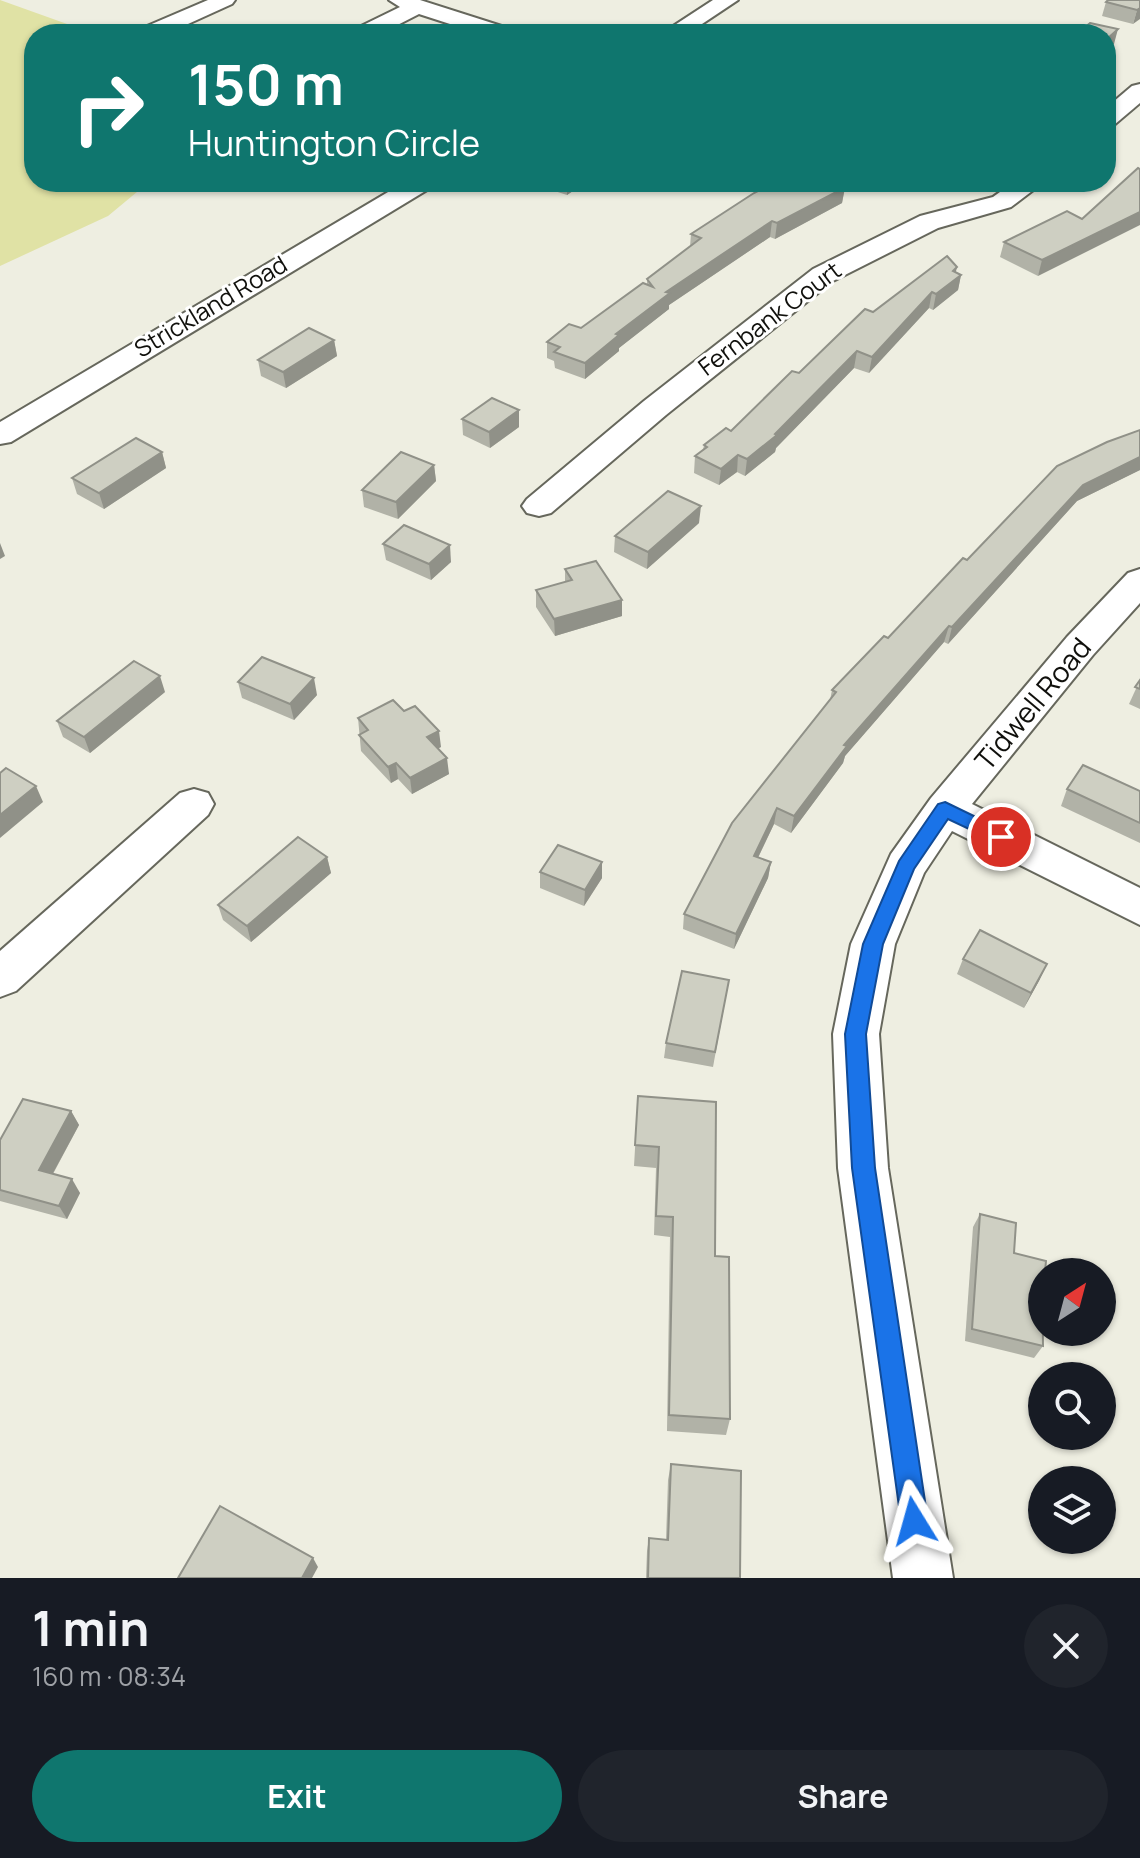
<!DOCTYPE html>
<meta charset="utf-8">
<style>
body{margin:0;font-family:Manrope,sans-serif;background:#20242c;color:#f1f3f6;height:100vh;display:flex;flex-direction:column;font-size:30px;white-space:nowrap}
*{box-sizing:border-box;margin:0}
p{font-size:26px;color:#9ea1a6}
.icon{flex:none;width:44px;height:44px;fill:none;stroke:currentColor;stroke-width:2;stroke-linecap:round;stroke-linejoin:round}
.map{position:relative;height:1578px;overflow:hidden}
.side{display:flex;flex-direction:column;background:#171b24;flex:1}
.side>*{flex:none}
.hud{position:absolute;left:24px;top:24px;width:1092px;height:168px;border-radius:32px;box-shadow:0 2px 6px #0004;background:#0f766e;color:#fff;overflow:hidden}
.needle{width:52px;rotate:36deg}
.tools{position:absolute;left:1028px;top:1258px;display:grid;gap:16px}
.tools a{display:grid;place-items:center;width:88px;height:88px;border-radius:50%;background:#171b24;box-shadow:0 2px 6px #0004;font-size:40px}
.pin{position:absolute;display:grid;place-items:center;width:68px;height:68px;color:#fff;margin:-34px;border:4px solid #fff;border-radius:50%;box-shadow:0 2px 8px #0007}
.me{position:absolute;width:88px;margin:-44px;rotate:352deg;stroke-linejoin:round;filter:drop-shadow(0 0 6px #0008)}
.turn{display:flex;align-items:center;gap:28px;height:168px;padding:0 32px;font-size:36px}
.turn .icon{width:104px;height:104px;stroke-width:2.5}
.turn b{display:block;font-size:56px;line-height:68px}
.round{display:grid;place-items:center;flex:none;width:84px;height:84px;border-radius:42px;background:#20242c}
.headline{display:flex;align-items:center;justify-content:space-between;height:136px;padding:0 32px}
h1{font-size:48px;font-weight:700;line-height:60px}
.cta{display:flex;gap:16px;margin-top:auto;padding:16px 32px}
.cta a{flex:1;height:92px;border-radius:48px;background:#0f766e;color:#fff;font-size:32px;font-weight:700;line-height:92px;text-align:center}
.cta a+a{background:#20242c;color:#f1f3f6}
.map>svg:first-child{display:block}
.green{fill:#e0e2a5}
.lines{fill:none;stroke-linecap:round;stroke-linejoin:round}
.minor-casing{stroke:#66675c;stroke-width:4}
.minor{fill:#fff;fill-rule:evenodd}
.wall{fill:#b1b2a7}
.shaded-wall{fill:#909188}
.building{fill:#cecfc2;stroke:#909188;stroke-width:2}
.route{fill:#1a73e8;stroke:#114b97;stroke-width:2}
.labels{text-anchor:middle;stroke-width:6;stroke-linejoin:round;paint-order:stroke}
.far-street-label{font-size:24px;fill:#10100c;stroke:#fff}
.street-label{font-size:28px;fill:#10100c;stroke:#fff}
</style>
<div class="map">
<svg width="1140" height="1578" viewBox="0 0 1140 1578">
<rect width="100%" height="100%" fill="#eeeee1"/>
<!-- green -->
<polygon class="green" points="0,0 95,34 34,34 34,182 149,182 108,216 0,266"/>
<g class="lines">
<defs>
<g id="minor">
<polygon points="208,0 235,0 232,4 166,34 137,34 140,29"/>
<polygon points="389,0 420,0 511,29 514,34 481,34 419,14 380,34 352,34 355,29 400,7"/>
<polygon points="713,0 738,0 687,34 661,34"/>
<polygon points="1140,84 1140,103 1114,125 1106,127 1106,108 1132,86"/>
<polygon points="405,182 436,182 432,187 11,442 0,444 0,422"/>
<polygon points="1014,182 1044,182 1011,207 938,228 833,281 666,415 551,513 539,516 527,513 522,506 527,499 644,401 813,269 920,216 993,197"/>
<polygon points="1140,569 1140,603 1093,655 972,804 1140,888 1140,925 952,831 924,873 895,944 879,1034 888,1168 953,1578 893,1578 838,1168 833,1034 851,944 891,854 931,798 1067,637 1128,573"/>
<polygon points="194,789 208,793 214,804 208,815 16,991 0,997 0,951 180,793"/>
</g>
</defs>
<!-- minor casing -->
<use href="#minor" class="minor-casing"/>
<!-- minor -->
<use href="#minor" class="minor"/>
</g>
<!-- wall -->
<g class="wall">
<polygon points="1140,0 1133,24 1102,16 1106,2"/>
<polygon points="538,182 586,182 567,195 539,186"/>
<polygon points="776,182 846,182 842,203 775,239 770,237 669,305 669,309 619,348 619,351 585,379 555,368 554,361 547,358 547,342 581,328 647,285 647,279 690,247 691,234"/>
<polygon points="1067,211 1038,276 1000,257 1004,242"/>
<polygon points="956,273 961,275 958,290 933,310 929,308 869,373 854,368 776,448 775,452 745,476 737,472 719,485 694,473 695,456 703,450 704,445 731,431 873,312"/>
<polygon points="334,340 337,356 286,388 261,376 258,360"/>
<polygon points="462,419 519,427 490,448 463,435"/>
<polygon points="1140,430 1140,470 1077,501 948,644 944,642 845,756 843,763 791,833 774,824 758,858 771,862 768,878 734,949 683,929 684,914 830,700 832,690 888,638 967,560"/>
<polygon points="162,452 166,468 104,509 77,494 72,478"/>
<polygon points="434,465 436,481 398,519 364,507 362,490"/>
<polygon points="699,523 647,569 614,552 615,536"/>
<polygon points="383,544 451,562 431,580 386,560"/>
<polygon points="565,569 622,616 555,636 536,607 536,590 565,582"/>
<polygon points="1140,680 1140,709 1129,704"/>
<polygon points="238,682 317,695 294,720 242,698"/>
<polygon points="165,692 90,753 63,737 57,721"/>
<polygon points="358,718 441,747 438,748 449,774 412,794 398,779 391,783 361,751"/>
<polygon points="1067,789 1140,791 1140,843 1061,806"/>
<polygon points="327,857 331,873 251,942 223,920 218,905"/>
<polygon points="602,862 602,878 584,906 540,888 540,872"/>
<polygon points="963,959 1040,979 1024,1008 957,974"/>
<polygon points="729,980 713,1067 664,1058 666,1043"/>
<polygon points="638,1096 715,1256 730,1419 726,1435 667,1431 670,1237 654,1235 656,1168 634,1166"/>
<polygon points="71,1111 79,1125 53,1174 80,1193 67,1219 0,1201 0,1140"/>
<polygon points="980,1214 1014,1253 1043,1346 1034,1358 965,1341 973,1227"/>
<polygon points="671,1464 740,1578 646,1578 647,1551 649,1538 666,1540 668,1480"/>
</g>
<!-- shaded-wall -->
<g class="shaded-wall">
<polygon points="1140,8 1140,19 1133,24 1137,10"/>
<polygon points="1118,29 1114,44 1106,51 1106,40"/>
<polygon points="567,182 586,182 567,195"/>
<polygon points="839,182 846,182 842,203 775,239 777,223"/>
<polygon points="1140,212 1140,225 1038,276 1042,260"/>
<polygon points="772,221 770,237 669,305 669,309 619,348 619,351 585,379 585,363 616,334 666,292"/>
<polygon points="957,267 954,280 961,275 958,290 933,310 936,294"/>
<polygon points="932,292 929,308 869,373 872,357"/>
<polygon points="334,340 337,356 286,388 283,372"/>
<polygon points="857,351 854,368 776,448 775,452 745,476 747,459 775,434"/>
<polygon points="519,410 519,427 490,448 489,432"/>
<polygon points="162,452 166,468 104,509 99,493"/>
<polygon points="738,455 737,472 719,485 721,469"/>
<polygon points="1140,457 1140,470 1077,501 948,644 952,627 1083,485"/>
<polygon points="434,465 436,481 398,519 396,502"/>
<polygon points="701,506 699,523 647,569 648,552"/>
<polygon points="0,543 5,556 0,559"/>
<polygon points="450,545 451,562 431,580 429,564"/>
<polygon points="622,600 622,616 555,636 554,619"/>
<polygon points="949,626 944,642 845,756 843,763 791,833 794,816 844,745"/>
<polygon points="160,676 165,692 90,753 84,737"/>
<polygon points="314,678 317,695 294,720 290,704"/>
<polygon points="439,731 441,747 429,753 427,737"/>
<polygon points="447,758 449,774 412,794 410,778"/>
<polygon points="396,763 398,779 391,783 388,767"/>
<polygon points="36,786 43,802 0,838 0,815"/>
<polygon points="777,808 774,824 751,872 754,856"/>
<polygon points="327,857 331,873 251,942 247,926"/>
<polygon points="602,862 602,878 584,906 585,890"/>
<polygon points="771,862 768,878 734,949 736,934"/>
<polygon points="1047,964 1040,979 1024,1008 1031,993"/>
<polygon points="71,1111 79,1125 47,1184 39,1170"/>
<polygon points="72,1179 80,1193 67,1219 59,1206"/>
<polygon points="313,1558 318,1567 312,1578 302,1578"/>
</g>
<!-- building -->
<g class="building">
<polygon points="1108,0 1140,0 1140,8 1137,10 1106,2"/>
<polygon points="1090,23 1118,29 1106,40 1106,34 1077,34"/>
<polygon points="1138,168 1140,169 1140,212 1042,260 1004,242 1067,211 1082,219"/>
<polygon points="776,182 839,182 835,184 844,188 777,223 772,221 666,292 670,293 616,334 619,335 585,363 554,352 560,347 547,342 569,324 581,328 643,283 653,287 647,279 701,238 691,234 754,193"/>
<polygon points="947,256 957,267 953,271 961,275 936,294 932,292 872,357 857,351 775,434 777,435 747,459 738,455 721,469 695,456 707,447 704,445 726,428 731,431 792,371 799,373 865,309 873,312"/>
<polygon points="309,328 334,340 283,372 258,360"/>
<polygon points="492,398 519,410 489,432 462,419"/>
<polygon points="1140,430 1140,457 1083,485 952,627 949,626 844,745 847,746 794,816 777,808 754,856 771,862 736,934 684,914 732,823 836,692 832,690 884,636 888,638 963,558 967,560 1057,466 1107,442"/>
<polygon points="136,438 162,452 99,493 72,478"/>
<polygon points="401,452 434,465 396,502 362,490"/>
<polygon points="668,491 701,506 648,552 615,536"/>
<polygon points="404,525 450,545 429,564 383,544"/>
<polygon points="596,561 622,600 554,619 536,590 572,580 565,569"/>
<polygon points="262,657 314,678 290,704 238,682"/>
<polygon points="134,661 160,676 84,737 57,721"/>
<polygon points="1140,680 1140,689 1135,687"/>
<polygon points="393,700 404,711 415,706 439,731 427,737 447,758 410,778 396,763 388,767 359,735 368,730 358,718"/>
<polygon points="1083,765 1140,791 1140,823 1067,789"/>
<polygon points="6,768 36,786 0,815 0,773"/>
<polygon points="298,837 327,857 247,926 218,905"/>
<polygon points="558,845 602,862 585,890 540,872"/>
<polygon points="980,930 1047,964 1031,993 963,959"/>
<polygon points="682,971 729,980 715,1052 666,1043"/>
<polygon points="638,1096 716,1102 715,1256 729,1257 730,1419 669,1415 673,1217 656,1216 659,1147 635,1145"/>
<polygon points="23,1099 71,1111 39,1170 72,1179 59,1206 0,1190 0,1140"/>
<polygon points="980,1214 1016,1223 1014,1253 1046,1261 1045,1272 1042,1272 1043,1346 972,1329"/>
<polygon points="671,1464 741,1471 740,1578 648,1578 649,1538 668,1540"/>
<polygon points="220,1506 313,1558 302,1578 178,1578"/>
</g>
<!-- route -->
<polygon class="route" points="945,802 1007,832 1010,837 1001,844 948,819 914,869 883,944 866,1034 875,1168 928,1521 924,1530 914,1534 905,1530 901,1521 852,1168 845,1034 863,944 899,861 938,804"/>
<g class="labels">
<!-- far-street labels -->
<g class="far-street-label">
<text transform="translate(211 307) rotate(-31)" y="8">Strickland Road</text>
<text transform="translate(770 319) rotate(-37)" y="8">Fernbank Court</text>
</g>
<!-- street labels -->
<g class="street-label">
<text transform="translate(1033 704) rotate(-50)" y="10">Tidwell Road</text>
</g>
</g>
</svg>
<div class="tools">
<a><svg class="needle" viewBox="-14 -14 28 28"><path d="M0-13l5 13h-10z" fill="#e53935"/><path d="M0 13l5-13h-10z" fill="#9ea1a6"/></svg></a>
<a><svg class="icon" aria-label="search" viewBox="0 0 24 24"><circle cx="10" cy="10" r="6"/><path d="M15 15l6 6"/></svg></a>
<a><svg class="icon" aria-label="layers" viewBox="0 0 24 24"><path d="M12 4l9 5-9 5-9-5zM3 14l9 5 9-5"/></svg></a>
</div>
<div class="pin" style="left:1001px;top:837px;background:#d93025"><svg class="icon" aria-label="arrive" viewBox="0 0 24 24"><path d="M6 21V4h12l-3 4 3 4H6"/></svg></div>
<svg class="me" style="left:914px;top:1521px" viewBox="-20 -20 40 40"><path d="M0-17L14 15 0 8-14 15z" fill="#1a73e8" stroke="#fff" stroke-width="4"/></svg>
<div class="hud">
<div class="turn"><svg class="icon" aria-label="right" viewBox="0 0 24 24"><path d="M7 20v-9h11M14 6l5 5-5 5"/></svg><div><b>150 m</b>Huntington Circle</div></div>
</div>
</div>
<section class="side">
<div class="headline"><div><h1>1 min</h1><p>160 m · 08:34</p></div><a class="round"><svg class="icon" aria-label="close" viewBox="0 0 24 24"><path d="M6 6l12 12M18 6L6 18"/></svg></a></div>
<div class="cta"><a>Exit</a><a>Share</a></div>
</section>
